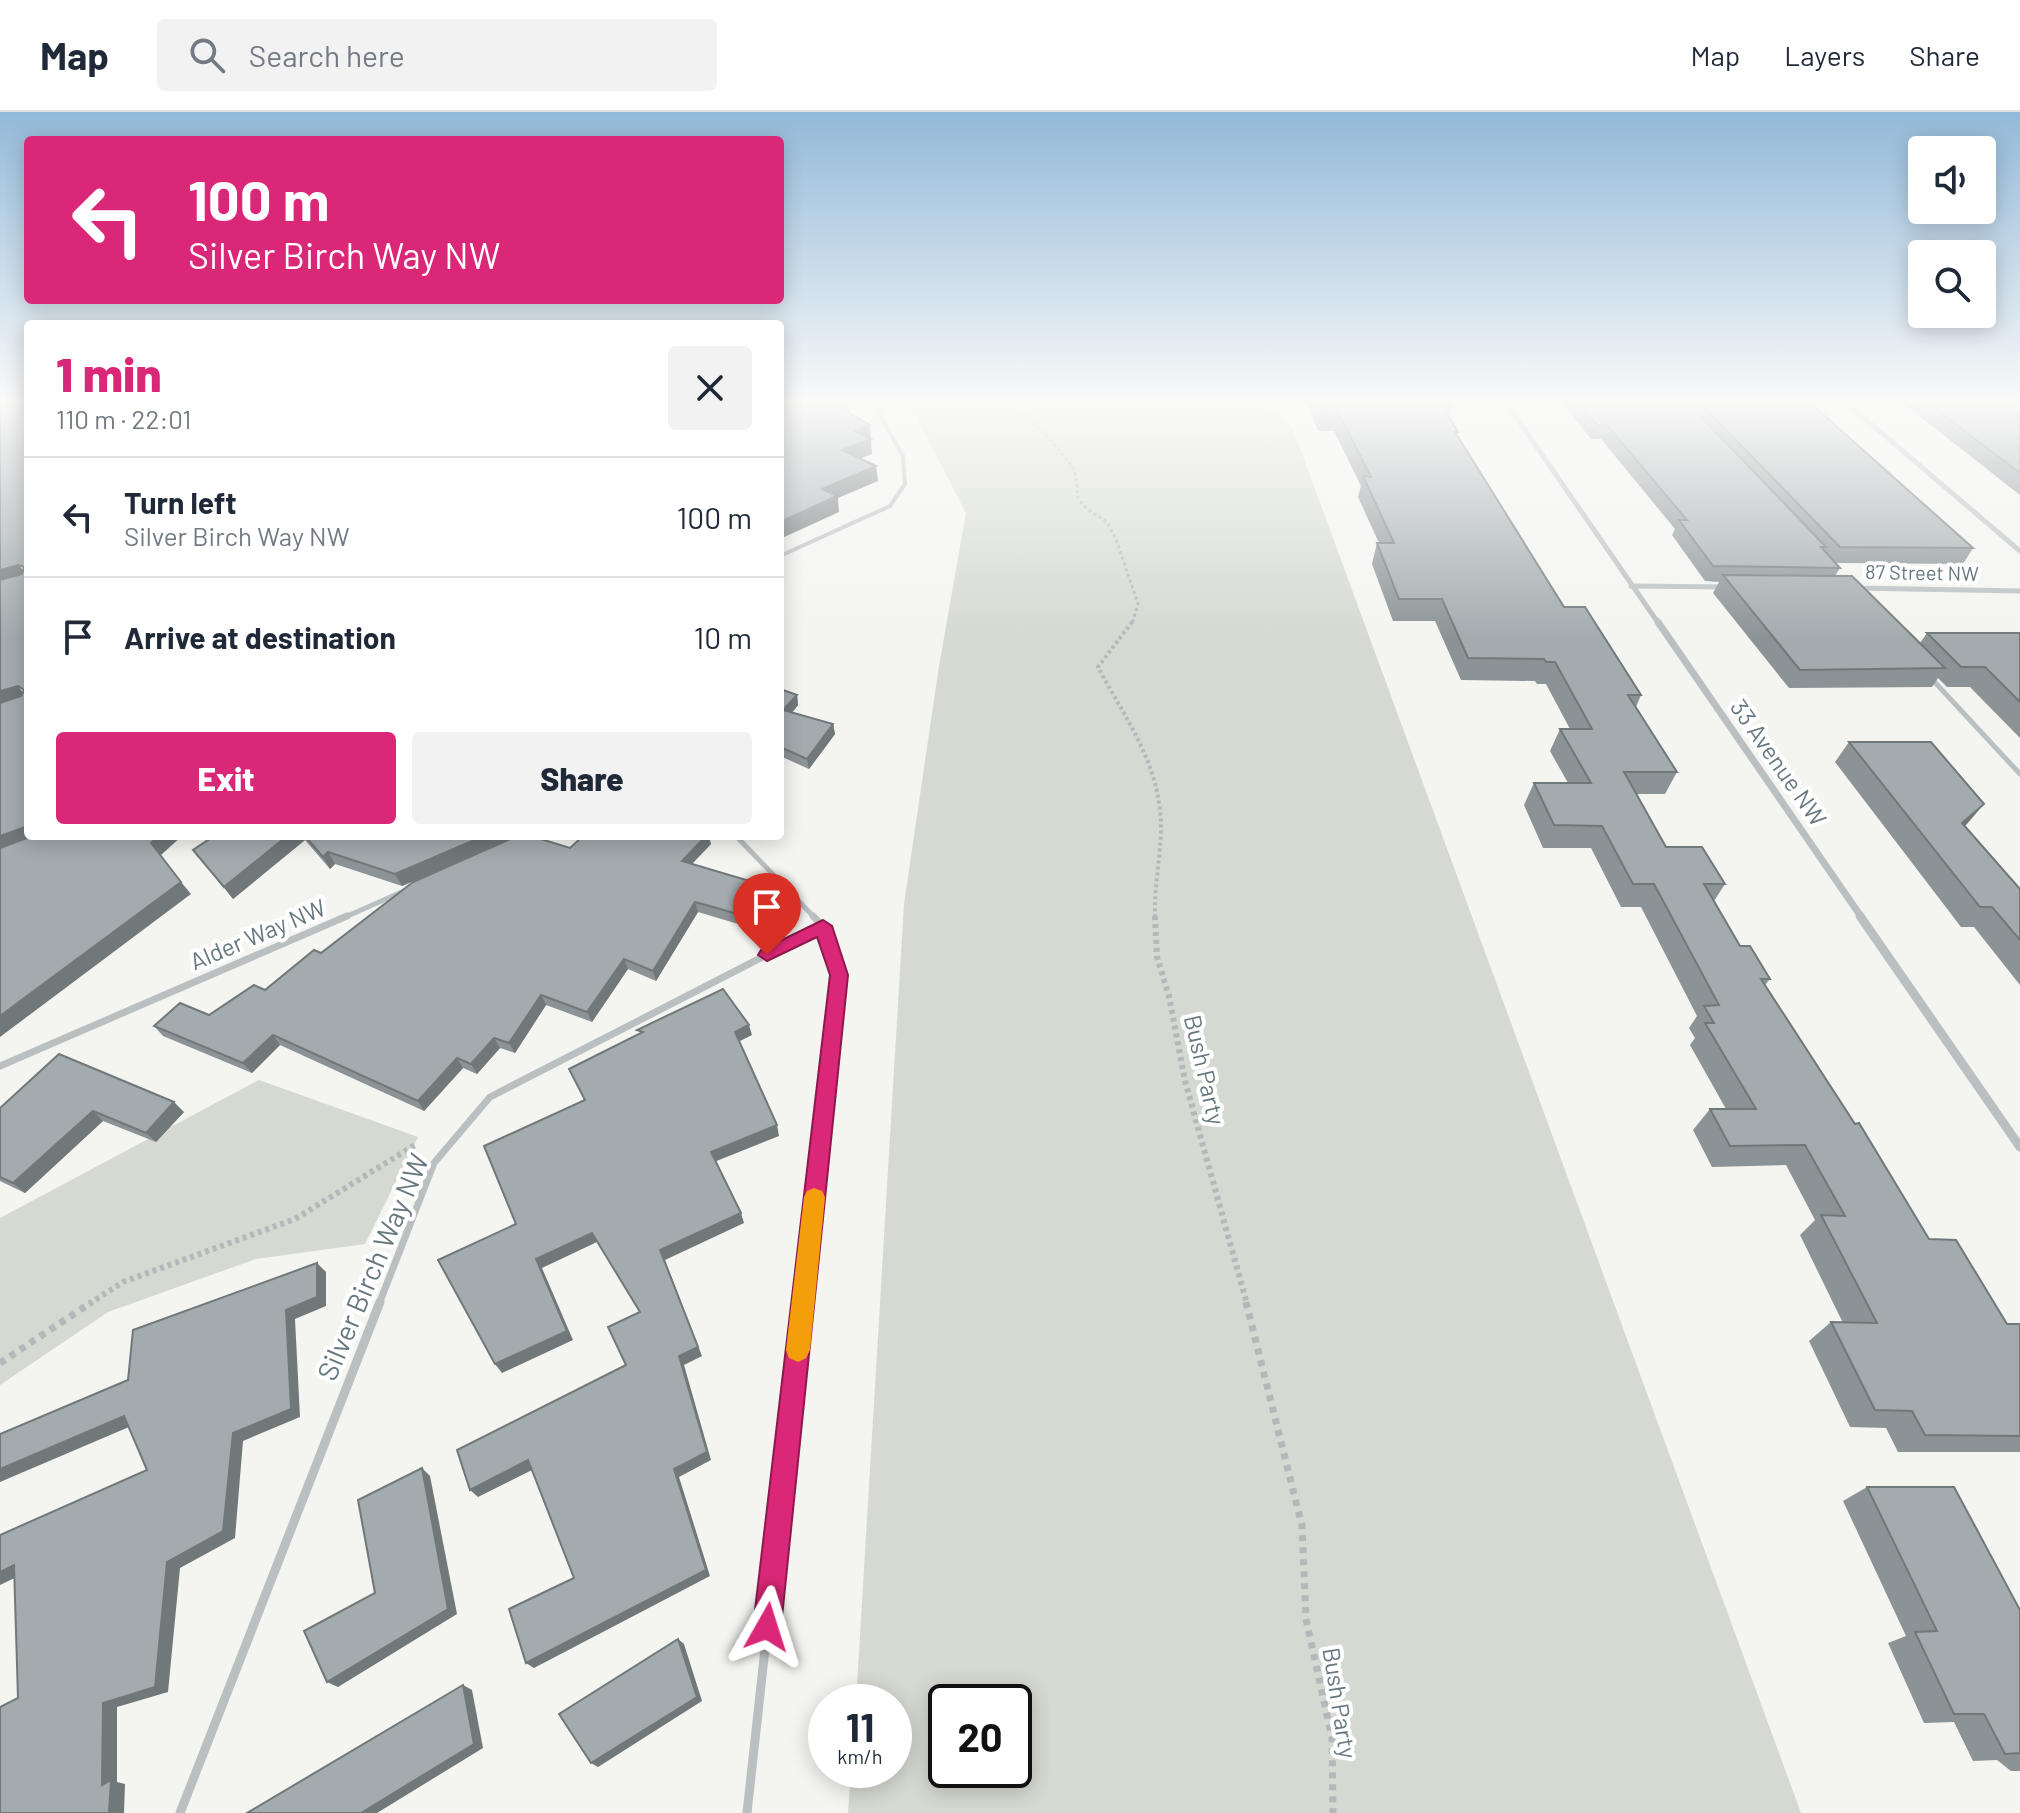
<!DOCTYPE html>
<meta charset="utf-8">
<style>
body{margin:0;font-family:Barlow,sans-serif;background:#f2f2f3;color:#1f2937;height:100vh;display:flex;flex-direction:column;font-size:30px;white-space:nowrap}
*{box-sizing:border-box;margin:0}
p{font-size:26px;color:#747a83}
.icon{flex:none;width:44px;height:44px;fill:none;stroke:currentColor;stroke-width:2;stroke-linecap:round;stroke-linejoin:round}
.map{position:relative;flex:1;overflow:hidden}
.panel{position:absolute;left:24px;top:208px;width:760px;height:520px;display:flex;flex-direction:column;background:#fff;border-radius:8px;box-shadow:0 4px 20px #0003}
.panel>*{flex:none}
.top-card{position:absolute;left:24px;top:24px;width:760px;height:168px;border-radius:8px;box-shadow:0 4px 20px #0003;background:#db2777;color:#fff;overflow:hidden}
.fabs{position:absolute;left:1908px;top:24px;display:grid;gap:16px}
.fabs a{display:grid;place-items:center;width:88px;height:88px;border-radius:8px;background:#fff;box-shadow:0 4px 20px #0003;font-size:40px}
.speed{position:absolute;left:808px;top:1572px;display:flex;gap:16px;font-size:40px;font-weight:700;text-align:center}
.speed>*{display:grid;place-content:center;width:104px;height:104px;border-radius:50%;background:#fff;box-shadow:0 4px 20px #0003;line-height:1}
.speed small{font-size:20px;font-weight:400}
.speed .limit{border:4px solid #111;border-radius:12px;background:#fff;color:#111}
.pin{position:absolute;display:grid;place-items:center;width:68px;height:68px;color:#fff;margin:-82px -34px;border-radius:50% 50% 50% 0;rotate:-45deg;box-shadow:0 0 8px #0007}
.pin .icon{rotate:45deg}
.me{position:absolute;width:88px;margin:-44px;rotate:6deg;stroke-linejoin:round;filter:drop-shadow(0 0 6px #0008)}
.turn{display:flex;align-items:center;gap:28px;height:168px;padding:0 32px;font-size:36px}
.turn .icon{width:104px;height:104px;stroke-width:2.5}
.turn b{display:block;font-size:56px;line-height:68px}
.round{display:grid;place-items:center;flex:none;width:84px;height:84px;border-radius:8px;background:#f2f2f3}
.headline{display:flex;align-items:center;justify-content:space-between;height:136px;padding:0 32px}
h1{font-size:48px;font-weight:800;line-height:60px;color:#db2777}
.primary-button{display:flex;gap:16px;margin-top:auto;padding:16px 32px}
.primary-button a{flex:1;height:92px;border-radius:8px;background:#db2777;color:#fff;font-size:32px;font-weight:800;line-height:92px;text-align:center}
.primary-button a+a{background:#f2f2f3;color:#1f2937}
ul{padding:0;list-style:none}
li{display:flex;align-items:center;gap:24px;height:120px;padding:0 32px;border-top:2px solid #e0e1e3}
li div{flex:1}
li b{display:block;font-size:30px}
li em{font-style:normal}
header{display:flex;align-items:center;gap:48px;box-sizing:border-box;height:112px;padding:0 40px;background:#fff;border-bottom:2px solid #e0e1e3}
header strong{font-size:38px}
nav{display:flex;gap:44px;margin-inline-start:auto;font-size:28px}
.search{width:560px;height:72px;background:#f2f2f3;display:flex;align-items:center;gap:20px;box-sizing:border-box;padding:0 28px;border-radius:8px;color:#747a83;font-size:30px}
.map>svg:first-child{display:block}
.green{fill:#d5d9d1;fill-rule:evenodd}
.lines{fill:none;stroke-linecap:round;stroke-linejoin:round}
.path-far3{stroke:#b4b8ba;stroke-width:3;stroke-dasharray:3 3;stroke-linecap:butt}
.path-far2{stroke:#b4b8ba;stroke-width:4;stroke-dasharray:3 3;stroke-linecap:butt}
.path-far1{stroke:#b4b8ba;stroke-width:6;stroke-dasharray:4 4;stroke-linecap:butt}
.path{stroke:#b4b8ba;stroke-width:7;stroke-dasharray:6 6;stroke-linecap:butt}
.lane-far3{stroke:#babfc1;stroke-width:4}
.lane-far2{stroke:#babfc1;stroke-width:5}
.lane-far1{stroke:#babfc1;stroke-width:7}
.lane{stroke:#babfc1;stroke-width:9}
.street-far2{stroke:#babfc1;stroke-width:5}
.street-far1{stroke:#babfc1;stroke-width:7}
.street{stroke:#babfc1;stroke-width:9}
.wall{fill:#8b9396}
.shaded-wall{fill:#71787a}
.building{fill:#a2abae;stroke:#71787a;stroke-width:2}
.route{fill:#db2777;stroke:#8e194d;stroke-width:2}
.slow{fill:#f59e0b}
.labels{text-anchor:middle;stroke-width:8;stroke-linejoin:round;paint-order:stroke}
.far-street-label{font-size:20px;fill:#67787f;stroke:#fff}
.street-label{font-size:24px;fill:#67787f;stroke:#fff}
.near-street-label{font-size:28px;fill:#67787f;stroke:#fff}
</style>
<header>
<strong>Map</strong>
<div class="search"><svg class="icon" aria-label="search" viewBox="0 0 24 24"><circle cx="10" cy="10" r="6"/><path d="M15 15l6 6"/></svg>Search here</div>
<nav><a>Map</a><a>Layers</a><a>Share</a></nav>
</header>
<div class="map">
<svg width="2020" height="1701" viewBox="0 0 2020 1701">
<rect width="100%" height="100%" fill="#f4f4f1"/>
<!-- green -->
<g class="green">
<path d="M908,289H1269L1293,317L1801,1701H848L851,1658H894V1590H856L904,792L939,554L966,401ZM946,1590H1014V1658H946Z"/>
<polygon points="259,968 418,1025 365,1132 256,1147 108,1200 0,1273 0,1106"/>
</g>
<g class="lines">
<!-- path-far3 -->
<polyline class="path-far3" points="1004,289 1037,313 1058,337 1075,358 1078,386 1087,397 1107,410 1116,427 1138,492 1132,512"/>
<!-- path-far2 -->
<path class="path-far2" d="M1132,510L1098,555C1127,610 1162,654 1161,719C1160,749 1154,776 1155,806"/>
<!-- path-far1 -->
<g class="path-far1">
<polyline points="1155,804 1157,845 1169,884 1185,969 1247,1192"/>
<polyline points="89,1192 123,1170 295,1107 415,1033"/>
</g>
<!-- path -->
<g class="path">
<polyline points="1246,1190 1302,1414 1306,1507 1332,1626 1333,1701"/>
<polyline points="0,1251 92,1190"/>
</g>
<!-- lane-far3 -->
<polyline class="lane-far3" points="780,444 890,394 905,372 903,344 872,289"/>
<!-- lane-far2 -->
<g class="lane-far2">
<polyline points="1930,565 2020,662"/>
<polyline points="736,724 815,806"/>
<polyline points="343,806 404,779"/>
</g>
<!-- lane-far1 -->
<g class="lane-far1">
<polyline points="0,954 347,804"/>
<polyline points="379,1192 434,1051 490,985 823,814"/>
<polyline points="803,1192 839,863 823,814 813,804"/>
</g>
<!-- lane -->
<g class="lane">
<polyline points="180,1701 380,1190"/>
<polyline points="747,1701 803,1190"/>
</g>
<!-- street-far2 -->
<g class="street-far2">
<polyline points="1505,289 1659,512"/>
<polyline points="1844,289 2020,439"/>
<polyline points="1631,474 1727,475"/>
<polyline points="1857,476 2020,479"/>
</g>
<!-- street-far1 -->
<polyline class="street-far1" points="1658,510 1862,806"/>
<!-- street -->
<polyline class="street" points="1860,804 2020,1035"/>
</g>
<!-- wall -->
<g class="wall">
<polygon points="1306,289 1454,289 1451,300 1446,300 1458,320 1457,323 1564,495 1641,583 1636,595 1677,660 1665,682 1636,682 1666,735 1725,772 1714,789 1740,834 1770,867 1765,873 1929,1127 2007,1212 2020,1212 2020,1340 1898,1340 1886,1316 1850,1315 1809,1229 1831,1210 1843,1211 1800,1123 1815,1108 1786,1053 1712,1055 1693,1018 1710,997 1726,997 1690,933 1695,926 1689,916 1697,904 1641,795 1621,795 1591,736 1543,736 1524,693 1534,671 1568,671 1550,639 1560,617 1570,617 1546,572 1537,572 1535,569 1461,568 1435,509 1393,509 1372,452 1377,431 1379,431 1358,385 1361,374 1334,319 1318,319"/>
<polygon points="1561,289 1808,289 1973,436 1963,452 1835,451 1840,456 1835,464 1920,531 1927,521 2020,521 2020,626 1970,575 1947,575 1938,566 1932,575 1789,576 1713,481 1719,470 1705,469 1672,423 1675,417 1601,327 1591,327"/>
<polygon points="1900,289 2020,289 2020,383"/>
<polygon points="780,577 797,583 798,593 792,601 833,612 835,622 809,657 780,644"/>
<polygon points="1849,630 1965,714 2020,777 2020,873 1974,815 1961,815 1835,650"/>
<polygon points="214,724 510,724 511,726 570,736 711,732 692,752 765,784 748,815 698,800 656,869 628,857 592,910 546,893 515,941 500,936 477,962 463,956 424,999 280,933 252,961 163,924 154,914 209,903 265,878 477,742 402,774 335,752 330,757 305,728 233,787 193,738"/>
<polygon points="0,996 184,1000 156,1030 103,1009 25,1081 0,1069"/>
<polygon points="1867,1375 2020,1498 2020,1659 2011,1659 1997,1648 1973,1649 1954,1610 1924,1611 1888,1531 1906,1524 1843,1389"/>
</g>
<!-- shaded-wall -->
<g class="shaded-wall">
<polygon points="843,289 849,289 850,300 837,294"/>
<polygon points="870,313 872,342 844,353 842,338 855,319"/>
<polygon points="876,354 878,369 838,386 839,400 780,427 780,410 822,377"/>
<polygon points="19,453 27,464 0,472 0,458"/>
<polygon points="18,574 27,586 0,594 0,579"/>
<polygon points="797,583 798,593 785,609 783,598"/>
<polygon points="833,612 835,622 809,657 807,647"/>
<polygon points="1984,692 1967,712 1946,731 1962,711"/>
<polygon points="28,714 28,724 44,724 0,740 0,724"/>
<polygon points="159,724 182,724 161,743 151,731"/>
<polygon points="287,724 303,724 305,728 233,787 224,775"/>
<polygon points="484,724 510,724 511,727 402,774 395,762"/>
<polygon points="706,724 709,724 711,732 685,759 682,749"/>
<polygon points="328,740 335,752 330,757 323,745"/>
<polygon points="181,770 191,782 0,925 0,904"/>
<polygon points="763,773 765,784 748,815 745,804"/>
<polygon points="695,790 698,800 656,869 653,859"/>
<polygon points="624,847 628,857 592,910 587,900"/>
<polygon points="541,883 546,893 515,941 509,931"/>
<polygon points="749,913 752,923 738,930 735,920"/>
<polygon points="273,923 280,933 252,961 243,951"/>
<polygon points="494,926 500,936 477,962 471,952"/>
<polygon points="457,946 463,956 424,999 418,989"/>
<polygon points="174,990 184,1000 156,1030 146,1021"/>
<polygon points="93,999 103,1009 25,1081 13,1071"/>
<polygon points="777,1013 779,1024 714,1050 711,1040"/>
<polygon points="741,1101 744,1111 665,1148 702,1244 684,1253 711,1348 679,1365 710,1464 534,1556 526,1551 674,1357 679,1244 660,1138"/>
<polygon points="592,1121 597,1130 542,1156 573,1228 502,1261 495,1252 536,1147"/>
<polygon points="317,1151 326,1160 326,1194 295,1207 300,1305 243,1329 235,1426 180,1456 168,1580 117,1595 117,1670 125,1672 124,1701 109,1701 102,1673 103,1591 167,1450 233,1321 286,1198"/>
<polygon points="124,1304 136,1312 0,1370 0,1357"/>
<polygon points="528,1348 536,1356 478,1385 470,1378"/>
<polygon points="422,1356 430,1364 457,1502 338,1575 327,1570 448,1497"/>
<polygon points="14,1453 29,1459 0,1473 0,1460"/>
<polygon points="678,1527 684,1532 702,1589 598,1655 591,1651"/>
<polygon points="463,1573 472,1578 483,1636 377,1701 361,1701"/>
</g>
<!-- building -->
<g class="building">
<polygon points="0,289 28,289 28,714 0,724 0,591 21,584 24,578 18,574 0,579 0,468 22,462 24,455 19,453 0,458"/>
<polygon points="780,289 845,289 848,290 837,294 870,313 855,319 871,327 842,338 876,354 822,377 837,384 780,410"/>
<polygon points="1317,289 1448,289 1440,289 1458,320 1455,320 1564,495 1585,495 1641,583 1628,583 1677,660 1624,660 1666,735 1702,735 1725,772 1704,772 1740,834 1750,834 1770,867 1761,867 1855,1012 1859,1011 1929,1127 1956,1128 2007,1212 2020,1212 2020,1324 1925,1323 1912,1299 1875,1298 1831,1210 1877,1211 1821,1103 1845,1104 1805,1033 1730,1034 1710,997 1756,997 1705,911 1714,911 1704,894 1719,893 1654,772 1633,772 1602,714 1554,713 1534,671 1591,671 1560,617 1592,617 1555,550 1546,550 1544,547 1468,546 1442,487 1399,487 1377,431 1394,431 1363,364 1371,365 1338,300 1321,299"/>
<polygon points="1577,289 1686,289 1826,435 1821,435 1840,456 1713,454 1679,408 1687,408 1607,313 1597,313"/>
<polygon points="1698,289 1808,289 1973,436 1840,435"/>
<polygon points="1925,289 2020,289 2020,361"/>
<polygon points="1723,463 1852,464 1945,556 1800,558"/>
<polygon points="1927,521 2020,521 2020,590 1985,555 1961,555"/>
<polygon points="780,577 797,583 783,598 833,612 807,647 780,635"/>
<polygon points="1849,630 1931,630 1984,692 1962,711 2020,777 2020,828 1992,795 1980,795"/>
<polygon points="32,724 159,724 151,731 181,770 0,904 0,736"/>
<polygon points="214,724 287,724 224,775 193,738"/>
<polygon points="305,724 484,724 395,762 328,740 323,745"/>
<polygon points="517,724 531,724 570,736 583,724 706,724 682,749 763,773 745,804 695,790 653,859 624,847 587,900 541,883 509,931 494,926 471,952 457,946 418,989 273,923 243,951 154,914 180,891 209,903 254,873 265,878 314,838 321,841 413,770"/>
<polygon points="723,877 749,913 735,920 777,1013 711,1040 741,1101 660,1138 698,1235 679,1244 707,1340 674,1357 706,1458 526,1551 509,1497 574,1466 528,1348 470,1378 457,1338 626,1253 608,1215 640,1200 592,1121 536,1147 567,1219 495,1252 438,1148 516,1112 484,1034 585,988 569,957 643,920 637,918"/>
<polygon points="59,942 174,990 146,1021 93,999 13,1071 0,1065 0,996"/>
<polygon points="317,1151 317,1185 286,1198 291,1297 233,1321 223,1419 167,1450 155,1575 103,1591 102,1673 111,1668 109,1701 0,1701 0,1595 18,1586 14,1453 0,1460 0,1423 147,1358 124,1304 0,1357 0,1322 128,1268 133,1218"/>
<polygon points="422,1356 448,1497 327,1570 304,1519 375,1481 358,1388"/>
<polygon points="1867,1375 1954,1375 2020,1498 2020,1641 2005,1642 1984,1602 1954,1602 1915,1520 1937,1519"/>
<polygon points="678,1527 697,1585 591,1651 559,1602"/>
<polygon points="463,1573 474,1632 361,1701 247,1701"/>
</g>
<!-- sky -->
<linearGradient id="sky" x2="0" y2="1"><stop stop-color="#92b9d9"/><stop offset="0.55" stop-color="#fafaf9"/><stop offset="1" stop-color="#fafaf9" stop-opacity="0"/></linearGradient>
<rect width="2020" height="527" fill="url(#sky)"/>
<!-- route -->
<polygon class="route" points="823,808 832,814 848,863 781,1515 777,1525 767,1529 758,1525 753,1515 830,863 817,825 767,849 758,843 761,838"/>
<!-- slow -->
<polygon class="slow" points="814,1076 822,1079 825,1085 810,1238 806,1246 798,1250 789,1246 786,1238 804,1085 807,1079"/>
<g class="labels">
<!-- far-street labels -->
<g class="far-street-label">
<text transform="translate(1922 461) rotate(1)" y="7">87 Street NW</text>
</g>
<!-- street labels -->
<g class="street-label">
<text transform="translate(1778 651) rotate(55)" y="8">33 Avenue NW</text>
<text transform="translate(258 823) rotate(-23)" y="8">Alder Way NW</text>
<text transform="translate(1204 958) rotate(77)" y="8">Bush Party</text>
<text transform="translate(1339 1591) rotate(81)" y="8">Bush Party</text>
</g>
<!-- near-street labels -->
<g class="near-street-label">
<text transform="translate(373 1155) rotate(-67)" y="10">Silver Birch Way NW</text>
</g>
</g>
</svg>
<div class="fabs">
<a><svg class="icon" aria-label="sound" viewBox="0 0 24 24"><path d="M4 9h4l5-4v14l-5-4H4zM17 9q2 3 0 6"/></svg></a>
<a><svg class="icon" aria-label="search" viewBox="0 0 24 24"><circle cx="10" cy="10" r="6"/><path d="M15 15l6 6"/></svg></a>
</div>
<div class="speed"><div>11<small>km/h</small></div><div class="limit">20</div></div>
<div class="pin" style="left:767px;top:843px;background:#d93025"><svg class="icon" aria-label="arrive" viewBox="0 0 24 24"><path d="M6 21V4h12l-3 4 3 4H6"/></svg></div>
<svg class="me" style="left:767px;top:1515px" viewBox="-20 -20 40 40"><path d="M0-17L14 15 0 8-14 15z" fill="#db2777" stroke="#fff" stroke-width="4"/></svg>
<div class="top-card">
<div class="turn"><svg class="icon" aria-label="left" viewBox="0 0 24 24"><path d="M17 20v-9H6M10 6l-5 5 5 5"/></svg><div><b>100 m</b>Silver Birch Way NW</div></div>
</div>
<section class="panel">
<div class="headline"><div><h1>1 min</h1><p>110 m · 22:01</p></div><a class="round"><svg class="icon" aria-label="close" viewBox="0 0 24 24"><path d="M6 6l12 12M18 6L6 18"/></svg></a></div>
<ul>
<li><svg class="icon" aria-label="left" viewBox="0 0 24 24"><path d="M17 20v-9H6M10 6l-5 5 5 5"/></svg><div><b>Turn left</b><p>Silver Birch Way NW</p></div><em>100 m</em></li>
<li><svg class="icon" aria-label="arrive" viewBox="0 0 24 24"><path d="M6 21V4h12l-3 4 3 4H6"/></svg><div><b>Arrive at destination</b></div><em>10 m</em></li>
</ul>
<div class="primary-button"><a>Exit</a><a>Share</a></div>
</section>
</div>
